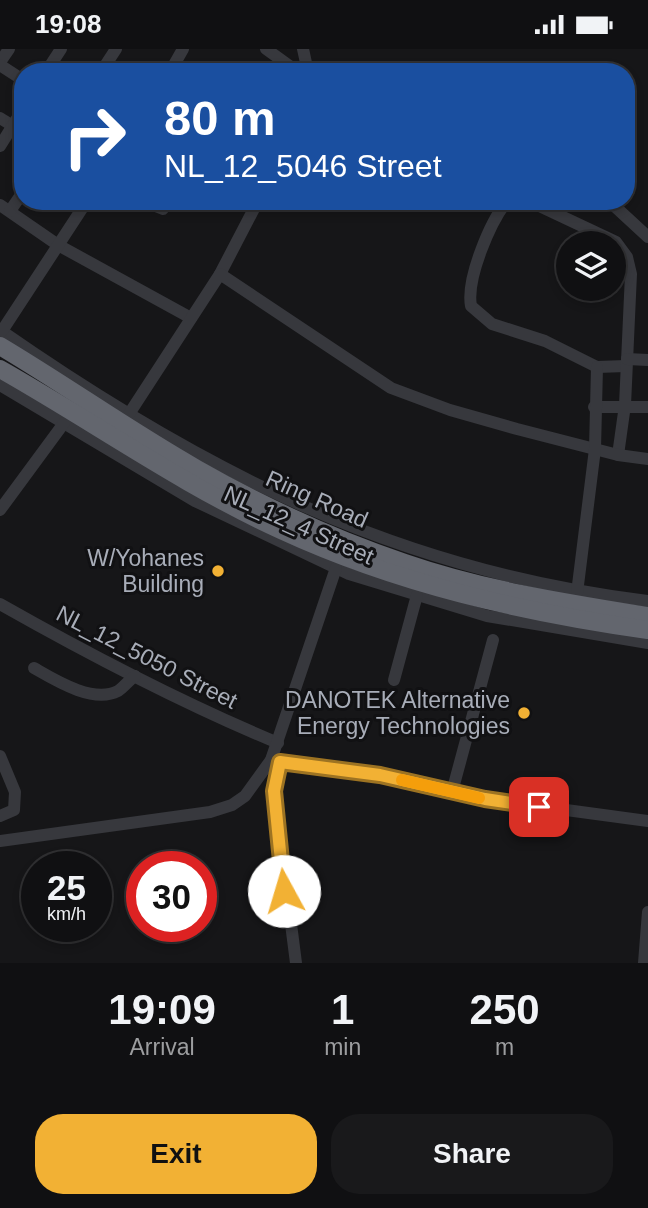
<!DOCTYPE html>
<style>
body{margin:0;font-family:Arial,sans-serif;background:#19191b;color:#f1f3f6;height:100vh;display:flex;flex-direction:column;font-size:26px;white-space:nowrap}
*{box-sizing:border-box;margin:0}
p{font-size:23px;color:#9c9d9f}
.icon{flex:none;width:38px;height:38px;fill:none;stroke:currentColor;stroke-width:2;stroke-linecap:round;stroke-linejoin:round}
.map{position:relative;height:914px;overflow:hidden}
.side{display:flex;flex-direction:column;background:#101012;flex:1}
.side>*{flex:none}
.hud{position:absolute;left:14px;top:14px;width:621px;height:147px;border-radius:28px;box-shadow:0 4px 10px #0003,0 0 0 2px #303032;background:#1a4fa0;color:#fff;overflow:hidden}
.buttons{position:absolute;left:556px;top:182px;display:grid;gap:14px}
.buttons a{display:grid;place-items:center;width:70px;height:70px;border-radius:50%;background:#101012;box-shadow:0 4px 10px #0003,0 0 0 2px #303032;font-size:35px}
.speed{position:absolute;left:21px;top:802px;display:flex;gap:14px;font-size:35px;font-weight:700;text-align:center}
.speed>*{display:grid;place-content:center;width:91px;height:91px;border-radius:50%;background:#101012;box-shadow:0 4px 10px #0003,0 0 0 2px #303032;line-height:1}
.speed small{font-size:18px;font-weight:400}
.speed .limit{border:10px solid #d22;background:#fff;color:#111}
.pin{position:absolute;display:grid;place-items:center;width:60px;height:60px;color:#fff;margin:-30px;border-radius:14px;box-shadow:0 4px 10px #0006}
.me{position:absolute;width:77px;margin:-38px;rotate:354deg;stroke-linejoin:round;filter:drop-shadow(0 0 5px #0008)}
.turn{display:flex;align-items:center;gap:24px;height:147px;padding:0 35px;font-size:32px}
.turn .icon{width:91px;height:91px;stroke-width:2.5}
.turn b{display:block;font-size:49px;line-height:60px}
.eta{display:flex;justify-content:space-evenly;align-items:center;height:119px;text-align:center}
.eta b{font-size:42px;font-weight:700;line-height:49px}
.primary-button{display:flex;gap:14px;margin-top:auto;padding:14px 35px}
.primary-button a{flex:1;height:80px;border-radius:28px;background:#f2b134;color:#111;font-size:28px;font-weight:700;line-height:80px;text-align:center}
.primary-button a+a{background:#19191b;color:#f1f3f6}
.status{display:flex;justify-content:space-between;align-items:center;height:49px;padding:0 35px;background:#101012;direction:ltr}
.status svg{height:19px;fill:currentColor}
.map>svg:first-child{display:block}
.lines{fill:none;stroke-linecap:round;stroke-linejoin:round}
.minor{stroke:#37383d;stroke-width:12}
.highway{stroke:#63666e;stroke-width:18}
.route-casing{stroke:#9d7322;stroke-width:18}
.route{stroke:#f2b134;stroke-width:12}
.slow{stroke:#f59e0b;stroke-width:12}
.poi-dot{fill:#f2b134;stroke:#111113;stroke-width:2.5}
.labels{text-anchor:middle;stroke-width:6;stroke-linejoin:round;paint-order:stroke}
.street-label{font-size:23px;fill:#a8adb8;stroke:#111113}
.poi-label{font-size:23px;fill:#a8adb8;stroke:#111113;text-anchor:end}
</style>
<div class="status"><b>19:08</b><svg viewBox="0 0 49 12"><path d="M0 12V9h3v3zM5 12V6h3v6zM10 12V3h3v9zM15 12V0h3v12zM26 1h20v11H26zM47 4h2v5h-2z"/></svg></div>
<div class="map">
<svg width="648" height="914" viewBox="0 0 648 914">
<rect width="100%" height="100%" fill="#161618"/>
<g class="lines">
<!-- minor -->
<g class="minor">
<polyline points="266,0 298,23"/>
<polyline points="303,0 308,23"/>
<polyline points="0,13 9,0"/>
<polyline points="0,16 23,31"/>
<polyline points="46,23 61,0"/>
<polyline points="101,23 116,0"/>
<polyline points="170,23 183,0"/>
<polyline points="504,23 509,23"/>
<polyline points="0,69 13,77"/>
<polyline points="0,97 23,60"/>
<polyline points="143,152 163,160 169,152"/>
<path d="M507,152C490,173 466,230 471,257L492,275L545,292L597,318L626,317"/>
<polyline points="529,152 616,193 627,208 631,225 625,356 618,406"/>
<polyline points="609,152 648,188"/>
<polyline points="0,156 58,196 191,269"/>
<polyline points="10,162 23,143"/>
<polyline points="220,225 258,152"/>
<path d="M0,281C204,423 398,522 648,552"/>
<polyline points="2,282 87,152"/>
<polyline points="627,310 648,311"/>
<polyline points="0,336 195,452 349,525 487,567 648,594"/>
<polyline points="594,358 648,358"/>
<polyline points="129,365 220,225 391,339 450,361 517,380 618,406 648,410"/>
<polyline points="0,461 64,374"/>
<polyline points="577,544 595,400 597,318"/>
<path d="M0,555C90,606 182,654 278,694"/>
<path d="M34,619C55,631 93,655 118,642C124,638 129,631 135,627"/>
<polyline points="394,631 417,546"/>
<polyline points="0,707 15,743 14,761 0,767"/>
<polyline points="271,711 381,726 485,750 648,772"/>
<polyline points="280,713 274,742 296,914"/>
<polyline points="452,743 493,591"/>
<polyline points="0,792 210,763 232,756 245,747 271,711 336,519"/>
<polyline points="644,914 648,863"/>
</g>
<!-- highway -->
<g class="highway">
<path d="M0,297C67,337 130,382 197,420C262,457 334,490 405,514C483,541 567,554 648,567"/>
<path d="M0,320C94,373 182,436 281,481C398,535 521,563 648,581"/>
</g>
</g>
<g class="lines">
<defs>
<polyline id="route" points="284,842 274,742 280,713 380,726 485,750 539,758"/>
</defs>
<!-- route casing -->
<use href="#route" class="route-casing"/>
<!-- route -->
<use href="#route" class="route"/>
<!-- slow -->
<polyline class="slow" points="402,731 479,749"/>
</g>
<!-- markers -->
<g class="poi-dot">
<circle cx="218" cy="522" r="7"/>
<circle cx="524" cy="664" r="7"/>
</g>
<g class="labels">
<!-- street labels -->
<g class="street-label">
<text transform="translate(317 450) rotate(24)" y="8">Ring Road</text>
<text transform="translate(299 476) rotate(24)" y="8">NL_12_4 Street</text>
<text transform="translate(147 608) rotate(27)" y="8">NL_12_5050 Street</text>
</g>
<!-- poi labels -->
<g class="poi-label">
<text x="204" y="517">W/Yohanes<tspan x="204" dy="26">Building</tspan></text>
<text x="510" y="659">DANOTEK Alternative<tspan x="510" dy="26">Energy Technologies</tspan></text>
</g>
</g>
</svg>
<div class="buttons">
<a><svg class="icon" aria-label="layers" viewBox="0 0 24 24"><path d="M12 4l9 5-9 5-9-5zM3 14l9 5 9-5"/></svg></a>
</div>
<div class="speed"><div>25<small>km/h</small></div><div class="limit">30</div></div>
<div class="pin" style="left:539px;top:758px;background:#d93025"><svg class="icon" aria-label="arrive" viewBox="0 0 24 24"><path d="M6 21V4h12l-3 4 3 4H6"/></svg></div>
<svg class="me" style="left:284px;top:842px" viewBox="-20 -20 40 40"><circle r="19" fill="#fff"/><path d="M0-13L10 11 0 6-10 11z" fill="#f2b134"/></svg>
<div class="hud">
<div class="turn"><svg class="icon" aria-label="right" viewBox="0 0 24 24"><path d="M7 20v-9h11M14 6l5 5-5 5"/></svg><div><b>80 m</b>NL_12_5046 Street</div></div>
</div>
</div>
<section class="side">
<div class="eta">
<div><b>19:09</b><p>Arrival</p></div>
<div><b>1</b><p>min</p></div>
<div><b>250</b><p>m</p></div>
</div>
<div class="primary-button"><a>Exit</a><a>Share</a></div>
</section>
